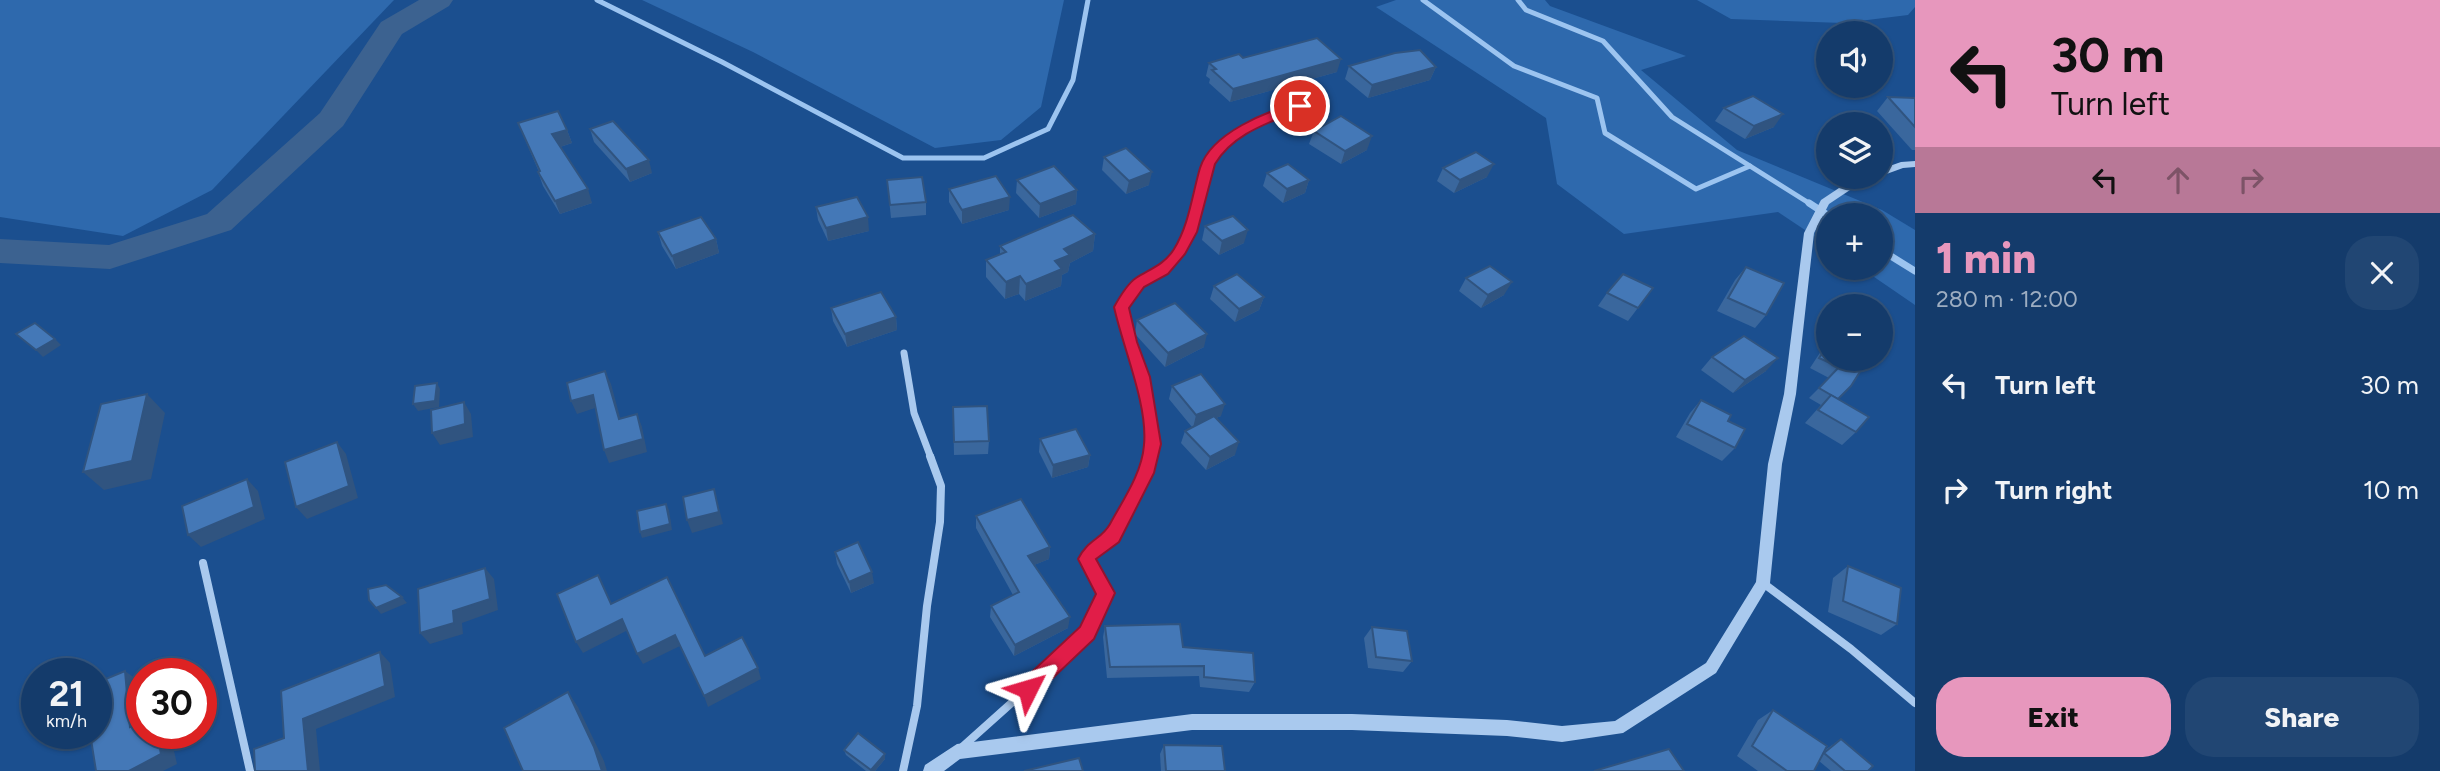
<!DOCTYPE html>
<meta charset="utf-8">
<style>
body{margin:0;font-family:Figtree,sans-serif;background:#214673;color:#f1f3f6;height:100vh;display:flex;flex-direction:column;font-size:26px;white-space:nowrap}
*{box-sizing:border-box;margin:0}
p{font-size:23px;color:#9dadc1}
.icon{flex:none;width:38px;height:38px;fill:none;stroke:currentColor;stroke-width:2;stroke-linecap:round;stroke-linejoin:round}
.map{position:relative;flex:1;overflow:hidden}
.side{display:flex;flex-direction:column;background:#143b6b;width:525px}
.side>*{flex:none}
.banner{background:#e797bd;color:#111;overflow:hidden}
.buttons{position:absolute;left:1816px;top:21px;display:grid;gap:14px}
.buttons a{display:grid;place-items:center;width:77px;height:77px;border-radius:50%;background:#143b6b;box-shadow:0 2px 5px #0004,0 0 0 2px #33557e;font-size:35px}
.speed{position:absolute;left:21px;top:658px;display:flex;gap:14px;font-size:35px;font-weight:700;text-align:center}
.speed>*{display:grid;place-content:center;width:91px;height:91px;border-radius:50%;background:#143b6b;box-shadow:0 2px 5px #0004,0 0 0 2px #33557e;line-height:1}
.speed small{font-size:18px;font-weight:400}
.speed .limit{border:10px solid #d22;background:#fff;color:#111}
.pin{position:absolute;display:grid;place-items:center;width:60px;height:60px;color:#fff;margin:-30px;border:4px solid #fff;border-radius:50%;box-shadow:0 2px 7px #0007}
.me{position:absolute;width:77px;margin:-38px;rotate:50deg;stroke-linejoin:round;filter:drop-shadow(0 0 5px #0008)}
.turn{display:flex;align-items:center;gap:24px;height:147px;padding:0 21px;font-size:32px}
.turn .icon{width:91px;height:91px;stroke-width:2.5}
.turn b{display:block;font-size:49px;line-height:60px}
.lanes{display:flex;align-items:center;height:66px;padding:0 21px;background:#0003;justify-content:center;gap:35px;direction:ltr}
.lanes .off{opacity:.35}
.round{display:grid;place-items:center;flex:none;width:74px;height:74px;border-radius:28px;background:#214673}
.head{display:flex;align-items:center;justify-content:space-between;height:119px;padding:0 21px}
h1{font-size:42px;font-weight:800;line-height:52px;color:#e797bd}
.action{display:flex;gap:14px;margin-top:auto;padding:14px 21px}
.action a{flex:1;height:80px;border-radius:28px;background:#e797bd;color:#111;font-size:28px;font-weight:800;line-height:80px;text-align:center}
.action a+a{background:#214673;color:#f1f3f6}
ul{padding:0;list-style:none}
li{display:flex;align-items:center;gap:21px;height:105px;padding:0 21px}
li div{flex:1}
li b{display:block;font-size:26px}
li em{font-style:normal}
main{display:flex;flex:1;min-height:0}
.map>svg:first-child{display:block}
.green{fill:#2e69ad}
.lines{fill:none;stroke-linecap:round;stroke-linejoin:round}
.stream-far1{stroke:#9cc4f0;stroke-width:5}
.stream{stroke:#9cc4f0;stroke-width:7}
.river{fill:#3c6290;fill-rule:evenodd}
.minor-far2{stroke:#a9c9ee;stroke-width:5}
.minor-far1{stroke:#a9c9ee;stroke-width:7}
.minor{stroke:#a9c9ee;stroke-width:8}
.tertiary{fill:#a9c9ee;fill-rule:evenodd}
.wall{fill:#3a679d}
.shaded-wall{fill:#305480}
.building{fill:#4478b7;stroke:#305480;stroke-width:2}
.route{fill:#e11d48;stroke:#92132f;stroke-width:2}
</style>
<main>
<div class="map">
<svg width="1915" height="771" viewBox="0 0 1915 771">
<rect width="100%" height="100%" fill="#1b4f8f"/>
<!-- green -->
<g class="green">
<polygon points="0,0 394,0 212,190 123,236 0,217"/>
<polygon points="642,0 1064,0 1041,107 1001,140 935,148 753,52"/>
<polygon points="1396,0 1545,0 1550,6 1686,56 1641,70 1737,150 1882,210 1915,230 1915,305 1861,268 1881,268 1881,215 1829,215 1829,246 1778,212 1624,234 1557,184 1546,118 1376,7"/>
<polygon points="1697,0 1915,0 1915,7 1908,15 1843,23 1731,19"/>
</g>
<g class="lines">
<!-- stream-far1 -->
<g class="stream-far1">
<polyline points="597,0 722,62 903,158 984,158 1048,129 1073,80 1088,0"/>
<polyline points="1423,0 1514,66 1597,98 1605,133 1696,189 1750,166"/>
<polyline points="1518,0 1526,10 1603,41 1672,117 1812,205"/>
</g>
<!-- stream -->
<g class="stream">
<polyline points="1809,203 1829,216"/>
<polyline points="1881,250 1915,271"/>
</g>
<!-- river -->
<polygon class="river" points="419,0 453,0 449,6 402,34 343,126 231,230 110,269 0,263 0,239 109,245 207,214 320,113 381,22"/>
<!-- minor-far2 -->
<path class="minor-far2" d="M1197,205C1201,191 1203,175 1209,163C1224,129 1269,119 1300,106"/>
<!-- minor-far1 -->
<g class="minor-far1">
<polyline points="904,353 914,413 931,458"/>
<path d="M1150,458C1161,411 1132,354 1121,308L1139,283L1163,271L1178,255L1190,232L1198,203"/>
</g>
<!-- minor -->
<g class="minor">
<polyline points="203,563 250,771"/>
<polyline points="1763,583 1851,649 1915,703"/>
<path d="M960,749L1075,646L1087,633L1105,593L1087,560C1093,547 1107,545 1114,533C1129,511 1144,482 1150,456"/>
<polyline points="903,771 917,706 927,606 940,522 941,486 930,456"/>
</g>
<!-- tertiary -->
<g class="tertiary">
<polygon points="1915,161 1915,167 1903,168 1881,176 1881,169 1901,162"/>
<polygon points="1863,177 1877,177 1853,188 1829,204 1814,233 1796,394 1782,464 1770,583 1716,673 1623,733 1562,742 1507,736 1352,730 1192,730 960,759 944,771 923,771 925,765 957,744 1192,714 1352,714 1507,720 1562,726 1615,721 1706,663 1756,582 1768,464 1784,394 1804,233 1821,200 1845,184"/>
</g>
</g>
<!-- wall -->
<g class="wall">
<polygon points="1243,58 1337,72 1230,102 1209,83 1210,79 1206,76 1209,63"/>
<polygon points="1349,66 1436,67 1430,80 1368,98 1345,79"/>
<polygon points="1888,97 1915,98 1915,150 1912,150 1877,111"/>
<polygon points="1724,108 1774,127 1745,139 1715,121"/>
<polygon points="518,123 567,130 572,143 560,147 592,203 560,214 543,186 538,172 539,172"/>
<polygon points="590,129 652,173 630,182 594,142"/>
<polygon points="1314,131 1367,150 1341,164 1309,144"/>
<polygon points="1104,157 1149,185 1126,194 1102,170"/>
<polygon points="1443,168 1487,177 1454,193 1437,181"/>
<polygon points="1267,173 1309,180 1305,193 1283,203 1263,186"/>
<polygon points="887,180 926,202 926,215 891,218"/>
<polygon points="1017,180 1077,190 1076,204 1039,218 1016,193"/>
<polygon points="949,189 1009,210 962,224 949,202"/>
<polygon points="816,207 869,231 828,241 818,220"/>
<polygon points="1205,226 1244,243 1219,255 1202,240"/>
<polygon points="658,232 716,239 719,253 676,269 662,246"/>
<polygon points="1095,234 1093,251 1070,263 1068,272 1062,275 1061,286 1025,301 1019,294 1005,299 986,277 986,260 1000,254 1000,246"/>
<polygon points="1746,267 1766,315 1755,328 1717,311 1735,280"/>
<polygon points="1466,278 1504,295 1481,308 1459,291"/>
<polygon points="1214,286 1264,297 1259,310 1235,322 1210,299"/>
<polygon points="1653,288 1628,321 1598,306 1607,293"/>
<polygon points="831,308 896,317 897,330 847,347 833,321"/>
<polygon points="1137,320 1204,347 1165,367 1135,334"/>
<polygon points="1829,342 1829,359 1868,359 1838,399 1856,432 1842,445 1805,423 1821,405 1809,398 1829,378 1810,368 1823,348"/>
<polygon points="1712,357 1766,371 1733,393 1701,370"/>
<polygon points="1172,386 1221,416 1216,418 1235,455 1206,470 1181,443 1185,431 1192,427 1169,399"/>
<polygon points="1701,400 1728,421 1735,448 1722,461 1676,437 1690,413"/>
<polygon points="953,407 989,441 988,454 954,455"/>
<polygon points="1040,439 1090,455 1088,467 1052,478 1039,452"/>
<polygon points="976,516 1050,547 1049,559 1034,565 1068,628 1014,656 990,617 991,606 1013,595 976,528"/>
<polygon points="835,552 874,583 851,593 837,564"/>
<polygon points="1848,566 1897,624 1881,635 1828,612 1833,578"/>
<polygon points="1105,626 1183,647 1255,682 1249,692 1200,687 1199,676 1107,678 1103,637"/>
<polygon points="1372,627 1412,661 1403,672 1368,668 1364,638"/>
<polygon points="1773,710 1825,750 1841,739 1868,771 1831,771 1819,761 1814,771 1758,771 1737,756 1758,720"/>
<polygon points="1164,745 1225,771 1161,771 1160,754"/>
<polygon points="844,750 885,754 885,759 875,771 866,771 846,755"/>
</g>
<!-- shaded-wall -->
<g class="shaded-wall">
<polygon points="1341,59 1337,72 1230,102 1233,89"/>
<polygon points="1436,67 1430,80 1368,98 1372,85"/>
<polygon points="1783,114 1774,127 1745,139 1754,126"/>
<polygon points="567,130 572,143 557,148 552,134"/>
<polygon points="1372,136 1367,150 1341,164 1345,151"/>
<polygon points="649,160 652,173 630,182 626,169"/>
<polygon points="1494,164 1487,177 1454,193 1460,180"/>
<polygon points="1152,172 1149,185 1126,194 1129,181"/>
<polygon points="1309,180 1305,193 1283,203 1287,189"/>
<polygon points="588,189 592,203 560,214 555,201"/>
<polygon points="1077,190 1076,204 1039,218 1040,204"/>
<polygon points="1010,197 1009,210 962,224 962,210"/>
<polygon points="868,217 869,231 828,241 826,228"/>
<polygon points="1248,230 1244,243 1219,255 1222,241"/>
<polygon points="1095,234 1093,251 1070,263 1068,272 1062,275 1061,286 1025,301 1026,284 1055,261 1064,249"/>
<polygon points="716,239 719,253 676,269 672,256"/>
<polygon points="1020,276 1019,294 1005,299 1006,282"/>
<polygon points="1512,282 1504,295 1481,308 1488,295"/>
<polygon points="1264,297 1259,310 1235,322 1239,309"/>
<polygon points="896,317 897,330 847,347 845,334"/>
<polygon points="1207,334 1204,347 1165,367 1168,353"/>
<polygon points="55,339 61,345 43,357 36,350"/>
<polygon points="1778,358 1766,371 1733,393 1745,380"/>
<polygon points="605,371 611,384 624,432 619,419"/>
<polygon points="437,383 440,389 439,407 418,411 413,404"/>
<polygon points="147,394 165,413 151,479 104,490 83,472"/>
<polygon points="593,395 598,407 577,414 571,401"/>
<polygon points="464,402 471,414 473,437 440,445 432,433"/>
<polygon points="1225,404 1221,416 1193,428 1196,415"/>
<polygon points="637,414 642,427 647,452 609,463 604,450"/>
<polygon points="337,442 346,454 358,498 307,519 296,507"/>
<polygon points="1239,442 1235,455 1206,470 1210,457"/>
<polygon points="1090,455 1088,467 1052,478 1053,465"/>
<polygon points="247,479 258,491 265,519 201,547 188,535"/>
<polygon points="714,489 723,524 692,533 687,520"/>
<polygon points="666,504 669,510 672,530 642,538 640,532"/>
<polygon points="1050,547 1049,559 1027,568 1028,556"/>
<polygon points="485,568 494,579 498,610 462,623 463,634 430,644 420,633 453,611"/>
<polygon points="872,572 874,583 851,593 849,582"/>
<polygon points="402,597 407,603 381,614 376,608"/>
<polygon points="1070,617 1068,628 1014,656 1015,645"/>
<polygon points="622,619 628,630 583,653 576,642"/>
<polygon points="675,635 680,646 643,664 637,654"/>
<polygon points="380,652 390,663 395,697 316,729 320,771 308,771 303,719"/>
<polygon points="758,668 761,679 708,707 704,696"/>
<polygon points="125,671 140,682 142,698 142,733 130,727"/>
<polygon points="568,692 578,707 604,761 607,771 602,771"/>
<polygon points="157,733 170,733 177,764 163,771 129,771"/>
<polygon points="885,754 885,759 875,771 871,771"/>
</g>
<!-- building -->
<g class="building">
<polygon points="1317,38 1341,59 1233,89 1212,70 1216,69 1209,63 1239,54 1243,58"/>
<polygon points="1420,50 1436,67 1372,85 1349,66 1395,53"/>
<polygon points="1753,96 1783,114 1754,126 1724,108"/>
<polygon points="1888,97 1915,98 1915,127"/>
<polygon points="558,111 567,130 552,134 588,189 555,201 538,172 540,171 518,123"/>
<polygon points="1341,116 1372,136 1345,151 1314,131"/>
<polygon points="613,121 649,160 626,169 590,129"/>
<polygon points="1126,148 1152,172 1129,181 1104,157"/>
<polygon points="1476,152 1494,164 1460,180 1443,168"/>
<polygon points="1288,164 1309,180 1287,189 1267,173"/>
<polygon points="1054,166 1077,190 1040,204 1017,180"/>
<polygon points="996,176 1010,197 962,210 949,189"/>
<polygon points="922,177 926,202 890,205 887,180"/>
<polygon points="857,197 868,217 826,228 816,207"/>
<polygon points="1073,215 1095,234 1064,249 1070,255 1055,261 1062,269 1026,284 1020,276 1006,282 986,260 1006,252 1000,246"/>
<polygon points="1233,216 1248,230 1222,241 1205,226"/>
<polygon points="701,217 716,239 672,256 658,232"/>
<polygon points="1490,266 1512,282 1488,295 1466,278"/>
<polygon points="1746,267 1784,283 1766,315 1728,298"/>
<polygon points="1237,274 1264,297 1239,309 1214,286"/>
<polygon points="1623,274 1653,288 1638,308 1607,293"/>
<polygon points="881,292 896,317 845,334 831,308"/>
<polygon points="1175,303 1207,334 1168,353 1137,320"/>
<polygon points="35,323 55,339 36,350 16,334"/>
<polygon points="1744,336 1778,358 1745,380 1712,357"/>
<polygon points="1829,344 1829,359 1868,359 1851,386 1838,399 1819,388 1839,367 1819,358"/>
<polygon points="605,371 619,419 637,414 643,439 604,450 593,395 571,401 567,383"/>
<polygon points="1201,374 1225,404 1196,415 1172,386"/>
<polygon points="437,383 435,401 413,404 415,386"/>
<polygon points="147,394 132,461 83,472 101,404"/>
<polygon points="1831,395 1869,417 1856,432 1818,410"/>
<polygon points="1701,400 1731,415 1728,421 1745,429 1735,448 1687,424"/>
<polygon points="464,402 465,424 432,433 431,410"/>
<polygon points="987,406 989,441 954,442 953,407"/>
<polygon points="1214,416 1239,442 1210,457 1185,431"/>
<polygon points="1076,429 1090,455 1053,465 1040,439"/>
<polygon points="337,442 349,486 296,507 285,462"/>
<polygon points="247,479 254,507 188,535 182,506"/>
<polygon points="714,489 719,512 687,520 683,497"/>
<polygon points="1021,499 1050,547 1028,556 1070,617 1015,645 991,606 1019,592 976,516"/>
<polygon points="666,504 670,524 640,532 637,511"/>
<polygon points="858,542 872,572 849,582 835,552"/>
<polygon points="1848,566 1901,588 1897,624 1843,601"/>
<polygon points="485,568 490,599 453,611 454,623 420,633 418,589"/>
<polygon points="598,575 611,604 667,577 705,656 742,637 758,668 704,696 675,635 637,654 622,619 576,642 557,594"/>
<polygon points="386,585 402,597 376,608 369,600 368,589"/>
<polygon points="1180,624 1183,647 1253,653 1255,682 1204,677 1204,666 1110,667 1105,626"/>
<polygon points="1372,627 1407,631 1412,661 1376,657"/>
<polygon points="380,652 385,686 303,719 308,771 255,771 254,749 284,738 281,691"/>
<polygon points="125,671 130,727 142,722 142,733 157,733 161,754 129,771 96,771 90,733 96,733 96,683"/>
<polygon points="568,692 594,747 602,771 523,771 504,728"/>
<polygon points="1773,710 1827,746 1814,771 1787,771 1752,746"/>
<polygon points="858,733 885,754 871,770 844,750"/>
<polygon points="1841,739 1873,766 1868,771 1845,771 1824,753"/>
<polygon points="1164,745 1222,746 1225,771 1166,771"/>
<polygon points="1669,749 1684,771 1594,771"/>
<polygon points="1079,758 1083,771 1024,771"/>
</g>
<!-- route -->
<path class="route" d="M1300,102L1306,106L1304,108C1272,122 1234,132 1215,164L1197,232L1185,254L1168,274L1144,287L1129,308L1137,342L1150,377L1161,444L1154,473L1119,542L1096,559L1115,593L1094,639L1035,695L1028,698L1021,695L1018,689L1021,682L1080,627L1096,594L1078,559C1088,539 1101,540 1110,524C1123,500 1142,473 1144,445C1148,405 1123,348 1114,307C1119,298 1127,284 1136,278C1150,269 1165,264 1174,249C1189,225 1192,195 1200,168C1211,133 1267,111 1300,102Z"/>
</svg>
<div class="buttons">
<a><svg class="icon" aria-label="sound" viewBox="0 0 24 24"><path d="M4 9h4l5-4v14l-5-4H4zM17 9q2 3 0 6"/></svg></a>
<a><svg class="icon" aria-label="layers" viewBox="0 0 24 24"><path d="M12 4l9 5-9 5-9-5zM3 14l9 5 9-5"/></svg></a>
<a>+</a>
<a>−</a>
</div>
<div class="speed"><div>21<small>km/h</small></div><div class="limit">30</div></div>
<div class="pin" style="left:1300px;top:106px;background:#d93025"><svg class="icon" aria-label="arrive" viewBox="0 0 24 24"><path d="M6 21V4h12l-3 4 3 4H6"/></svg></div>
<svg class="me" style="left:1028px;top:689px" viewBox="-20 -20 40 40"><path d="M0-17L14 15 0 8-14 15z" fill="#e11d48" stroke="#fff" stroke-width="4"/></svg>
</div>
<section class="side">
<div class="banner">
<div class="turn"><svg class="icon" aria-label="left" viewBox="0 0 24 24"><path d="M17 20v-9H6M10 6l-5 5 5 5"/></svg><div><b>30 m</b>Turn left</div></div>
<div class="lanes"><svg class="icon" aria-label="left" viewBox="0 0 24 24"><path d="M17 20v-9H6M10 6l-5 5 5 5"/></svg><svg class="icon off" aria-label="ahead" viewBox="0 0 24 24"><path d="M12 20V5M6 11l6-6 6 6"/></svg><svg class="icon off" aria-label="right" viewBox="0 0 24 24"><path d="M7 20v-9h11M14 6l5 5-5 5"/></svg></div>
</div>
<div class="head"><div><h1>1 min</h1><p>280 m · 12:00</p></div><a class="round"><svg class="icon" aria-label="close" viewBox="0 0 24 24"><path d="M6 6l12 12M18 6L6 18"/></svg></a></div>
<ul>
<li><svg class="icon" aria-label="left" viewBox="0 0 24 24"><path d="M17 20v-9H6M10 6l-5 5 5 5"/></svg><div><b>Turn left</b></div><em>30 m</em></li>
<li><svg class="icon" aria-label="right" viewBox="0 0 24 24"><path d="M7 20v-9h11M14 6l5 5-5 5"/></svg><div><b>Turn right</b></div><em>10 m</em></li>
</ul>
<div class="action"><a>Exit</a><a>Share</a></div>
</section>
</main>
